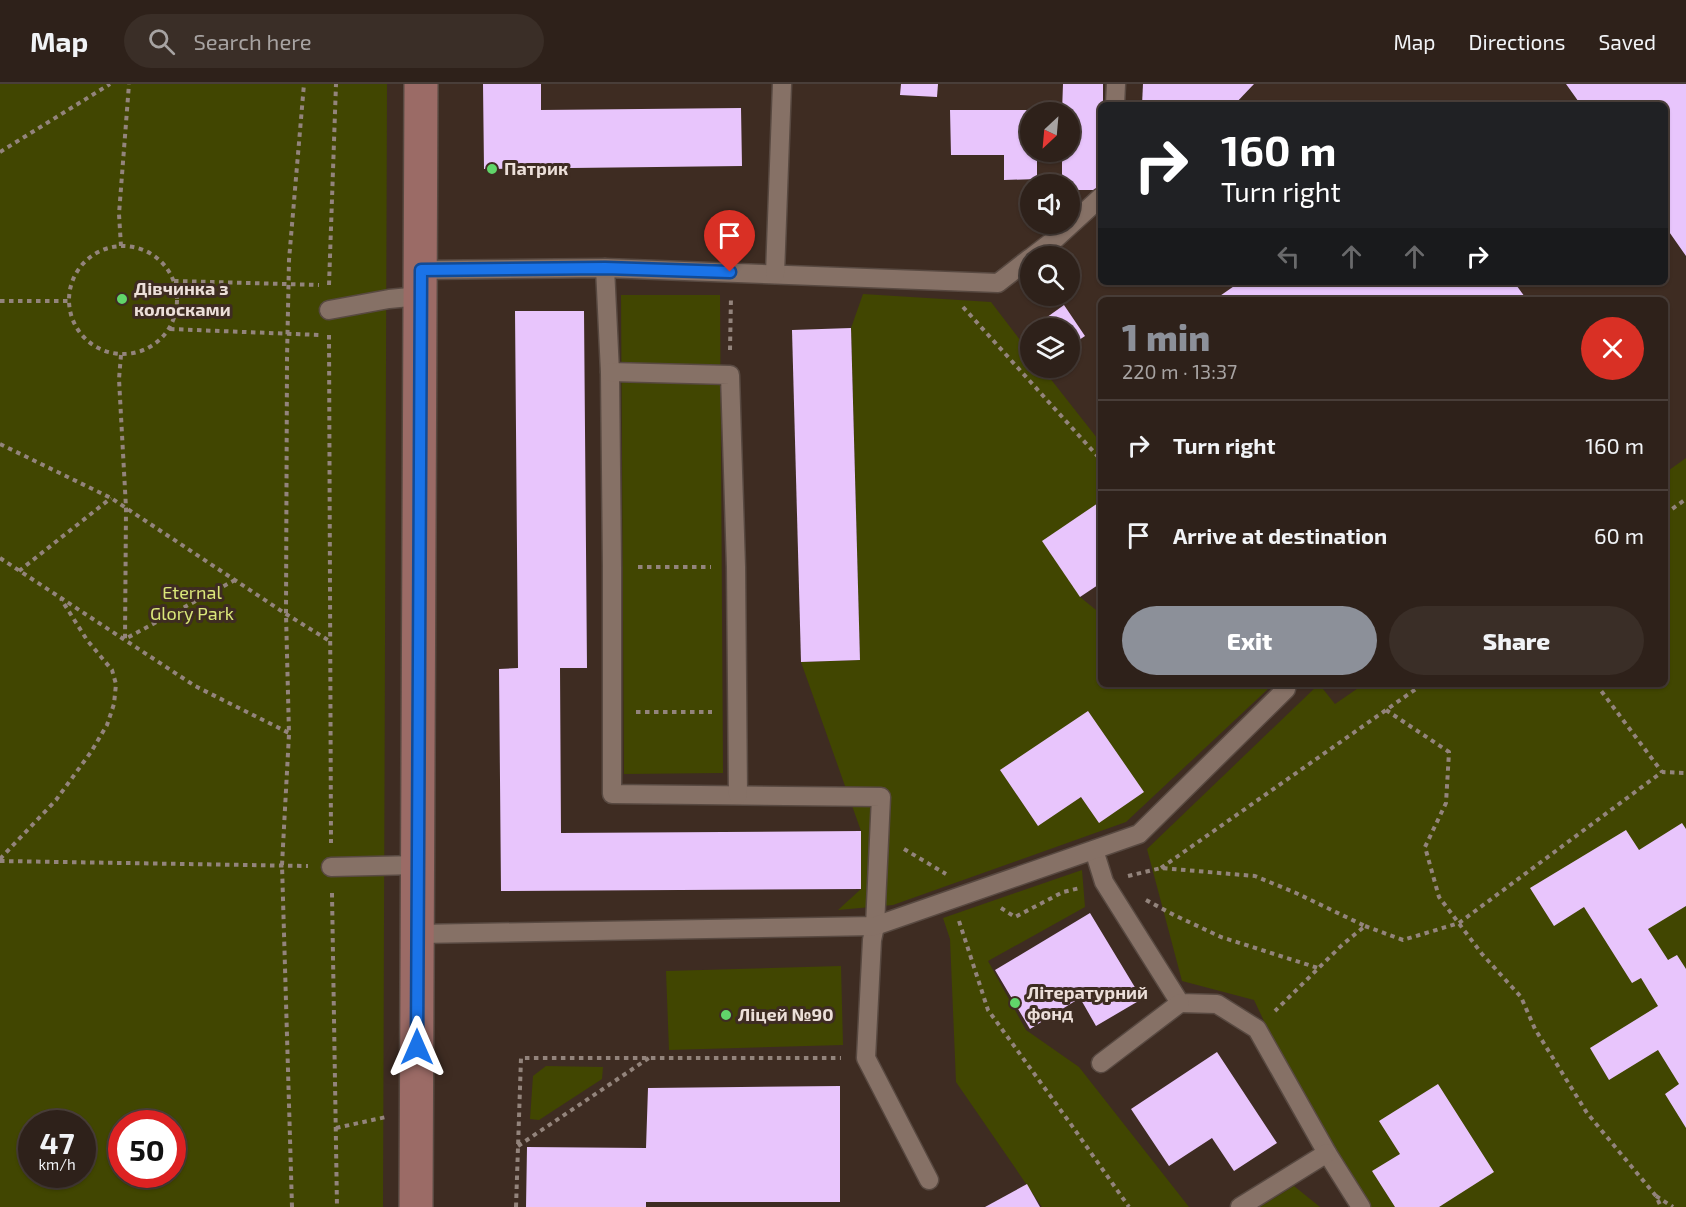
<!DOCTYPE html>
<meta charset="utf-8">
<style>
body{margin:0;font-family:"Exo 2",sans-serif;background:#3a2e27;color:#f1f3f6;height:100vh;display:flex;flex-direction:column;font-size:22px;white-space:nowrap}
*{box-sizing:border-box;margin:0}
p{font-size:20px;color:#a7a3a2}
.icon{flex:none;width:33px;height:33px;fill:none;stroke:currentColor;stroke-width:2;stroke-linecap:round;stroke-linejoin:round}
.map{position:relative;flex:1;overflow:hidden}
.panel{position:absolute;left:1098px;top:213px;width:570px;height:390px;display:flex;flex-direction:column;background:#2e211a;border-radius:9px;box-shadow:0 2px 4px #0004,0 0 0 2px #493e39}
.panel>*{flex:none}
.hud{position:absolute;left:1098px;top:18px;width:570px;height:183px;border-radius:9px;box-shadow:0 2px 4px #0004,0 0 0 2px #493e39;background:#202124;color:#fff;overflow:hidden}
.needle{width:39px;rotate:206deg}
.fabs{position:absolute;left:1020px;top:18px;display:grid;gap:12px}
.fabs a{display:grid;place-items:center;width:60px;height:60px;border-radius:50%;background:#2e211a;box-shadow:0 2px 4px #0004,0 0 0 2px #493e39;font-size:30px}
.speed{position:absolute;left:18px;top:1026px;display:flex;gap:12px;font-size:30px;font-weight:700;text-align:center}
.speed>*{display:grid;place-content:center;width:78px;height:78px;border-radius:50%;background:#2e211a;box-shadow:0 2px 4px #0004,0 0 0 2px #493e39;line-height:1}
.speed small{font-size:15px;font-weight:400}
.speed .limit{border:9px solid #d22;background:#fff;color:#111}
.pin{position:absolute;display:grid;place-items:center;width:51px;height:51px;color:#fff;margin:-62px -26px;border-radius:50% 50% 50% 0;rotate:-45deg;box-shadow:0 0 6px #0007}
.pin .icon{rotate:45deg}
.me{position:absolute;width:66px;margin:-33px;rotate:0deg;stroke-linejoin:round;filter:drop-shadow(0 0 4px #0008)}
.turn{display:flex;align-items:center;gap:21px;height:126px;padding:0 24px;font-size:27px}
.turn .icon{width:78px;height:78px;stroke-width:2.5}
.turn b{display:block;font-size:42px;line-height:51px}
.lanes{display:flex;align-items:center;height:57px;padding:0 24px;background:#0003;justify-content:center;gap:30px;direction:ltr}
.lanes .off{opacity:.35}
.round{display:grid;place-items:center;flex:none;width:63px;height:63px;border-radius:32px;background:#3a2e27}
.summary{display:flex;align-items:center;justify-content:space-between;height:102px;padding:0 24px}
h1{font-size:36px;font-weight:800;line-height:45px;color:#8c9099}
.cta{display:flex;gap:12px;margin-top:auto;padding:12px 24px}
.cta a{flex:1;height:69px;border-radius:36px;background:#8c9099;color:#fff;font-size:24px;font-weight:800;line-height:69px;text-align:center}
.cta a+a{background:#3a2e27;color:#f1f3f6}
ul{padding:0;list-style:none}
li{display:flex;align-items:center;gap:18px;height:90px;padding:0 24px;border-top:2px solid #493e39}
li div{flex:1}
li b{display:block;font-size:22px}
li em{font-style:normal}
header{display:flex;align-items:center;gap:36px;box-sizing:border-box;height:84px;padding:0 30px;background:#2e211a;border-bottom:2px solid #493e39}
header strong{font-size:28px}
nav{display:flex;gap:33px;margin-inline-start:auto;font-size:21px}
.search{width:420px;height:54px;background:#3a2e27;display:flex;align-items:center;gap:15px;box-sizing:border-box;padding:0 21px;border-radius:33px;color:#a7a3a2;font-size:22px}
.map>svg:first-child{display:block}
.green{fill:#414601;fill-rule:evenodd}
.building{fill:#e8c5fc}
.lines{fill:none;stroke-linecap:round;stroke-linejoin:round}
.lane-casing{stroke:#584941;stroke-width:21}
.secondary-casing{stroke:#584941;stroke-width:36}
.path{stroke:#93847c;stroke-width:4;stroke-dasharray:4.5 4.5;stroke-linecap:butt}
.lane{stroke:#867166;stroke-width:18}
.secondary{stroke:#9b6b66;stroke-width:33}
.route-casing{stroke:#114b97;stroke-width:15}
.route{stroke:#1a73e8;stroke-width:10}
.poi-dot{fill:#61d56a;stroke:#3e2c22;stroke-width:2}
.labels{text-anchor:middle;stroke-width:6;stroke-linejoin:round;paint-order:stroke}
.poi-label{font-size:18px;font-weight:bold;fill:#ecdfd9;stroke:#3e2c22;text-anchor:start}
.park-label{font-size:18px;fill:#dae779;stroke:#3e2c22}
</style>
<header>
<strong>Map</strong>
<div class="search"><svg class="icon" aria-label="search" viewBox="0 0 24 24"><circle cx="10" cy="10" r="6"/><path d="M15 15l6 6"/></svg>Search here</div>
<nav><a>Map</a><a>Directions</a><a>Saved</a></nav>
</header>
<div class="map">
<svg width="1686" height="1123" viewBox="0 0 1686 1123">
<rect width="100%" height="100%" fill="#3e2c22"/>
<!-- green -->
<g class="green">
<path d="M0,0H387L383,1123H0ZM32,1040H82V1090H32ZM122,1040H172V1090H122Z"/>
<polygon points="863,210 991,218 1030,269 1030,284 1042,284 1101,359 1101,417 1080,513 1101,530 1101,600 1264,600 1268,605 1126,738 893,821 838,826 861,805 861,747 801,578 860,576 851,244"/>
<polygon points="621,211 720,211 723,689 624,690"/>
<polygon points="1686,374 1686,1123 1352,1123 1254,916 1182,897 1147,765 1319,600 1335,620 1364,600 1665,600 1665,389"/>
<polygon points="1082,786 1085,823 988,877 1026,946 1079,983 1189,1123 1042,1123 956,998 950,855 943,834"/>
<polygon points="841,882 843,961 669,966 666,887"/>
<polygon points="546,982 603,983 602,995 539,1036 530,1035 533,992"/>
<polygon points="1294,1102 1320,1123 1260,1123"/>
</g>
<!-- building -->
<g class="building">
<polygon points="483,0 541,0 541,26 741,24 742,82 484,85"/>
<polygon points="901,0 938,0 937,13 900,11"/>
<polygon points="1063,0 1103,0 1103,21 1101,21 1101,106 1070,106 1070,100 1062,100 1062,68 1070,68 1070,28 1062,28"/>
<polygon points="1143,0 1254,0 1234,21 1142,21"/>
<polygon points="1566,0 1686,0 1686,172 1665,142 1665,21 1581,21"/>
<polygon points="950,26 1037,26 1037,28 1030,28 1030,68 1037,68 1037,95 1004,96 1004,71 951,71"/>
<polygon points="1240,198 1514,198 1527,216 1214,216"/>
<polygon points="1064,221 1085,252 1070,262 1070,244 1049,244 1043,236"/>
<polygon points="515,227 584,227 587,584 560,584 561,749 861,747 861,805 501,807 499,585 518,584"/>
<polygon points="851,244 860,576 801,578 792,246"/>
<polygon points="1101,417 1101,499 1080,513 1042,457"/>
<polygon points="1088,627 1144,708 1099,739 1081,713 1038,742 1000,686"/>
<polygon points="1682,739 1686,745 1686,822 1648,845 1668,876 1677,871 1686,885 1686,1044 1665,1010 1679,1000 1658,966 1609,996 1590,964 1658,922 1641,894 1632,899 1584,823 1554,842 1530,804 1626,746 1639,766"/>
<polygon points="1090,829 1142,915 1096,942 1080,914 1030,945 995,886"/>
<polygon points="1217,968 1277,1059 1234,1087 1212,1054 1169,1082 1131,1025"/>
<polygon points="1438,1000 1494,1088 1439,1123 1395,1123 1372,1087 1400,1070 1379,1037"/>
<polygon points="840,1002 840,1118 646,1118 646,1123 526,1123 527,1063 646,1064 648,1004"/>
<polygon points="1027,1100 1040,1123 985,1123"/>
</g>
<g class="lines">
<defs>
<g id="lane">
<polyline points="1115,21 1116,0"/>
<polyline points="1033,172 1054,156 1101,113"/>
<polyline points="605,184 610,288 612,483 612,710 881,713 875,842 872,856 866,974 929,1096"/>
<polyline points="421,186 605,184 998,199 1030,174"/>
<polyline points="775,190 782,0"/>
<polyline points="329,226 389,215 420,212"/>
<polyline points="610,288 730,291 736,483 738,711"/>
<polyline points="1094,766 1104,798 1180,919 1217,920 1257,945 1327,1069 1361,1123"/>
<polyline points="331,783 418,781"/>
<polyline points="417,850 875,842 1139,750 1286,605 1283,600"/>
<polyline points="1101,979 1180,919"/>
<polyline points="1240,1123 1327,1069"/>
</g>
<polyline id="secondary" points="416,1123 421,0"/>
</defs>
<!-- lane casing -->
<use href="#lane" class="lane-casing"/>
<!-- secondary casing -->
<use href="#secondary" class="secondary-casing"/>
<!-- path -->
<g class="path">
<polyline points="0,68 110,0"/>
<circle cx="123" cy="216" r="54"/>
<polyline points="121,162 119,130 129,0"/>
<polyline points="174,197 319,201"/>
<polyline points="329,201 336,0"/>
<polyline points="0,217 69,217"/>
<polyline points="963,223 1101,376"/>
<polyline points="170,245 319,251"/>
<polyline points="329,251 331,759"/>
<polyline points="730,266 731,213"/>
<polyline points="121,271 119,295 126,424 125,555 235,496"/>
<polyline points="0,360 111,414 286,530 328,556"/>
<polyline points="1665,430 1686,415"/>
<polyline points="0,474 195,602 289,649"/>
<polyline points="638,483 711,483"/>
<polyline points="19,487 111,414"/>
<polyline points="1596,600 1662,688"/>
<polyline points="1386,626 1449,668 1446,719 1425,763 1439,813 1482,870 1521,913 1535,945 1587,1029 1656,1112 1661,1123"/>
<polyline points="636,628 712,628"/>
<polyline points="904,765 946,790"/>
<polyline points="0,775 56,716 91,668 107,641 114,620 116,600 112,586 87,556 61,515"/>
<polyline points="0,777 308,782"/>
<polyline points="1161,784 1423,600"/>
<polyline points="1128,792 1161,784 1255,792 1296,809 1365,842 1342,861 1275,927"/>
<polyline points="332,809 337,1123"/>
<polyline points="1146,816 1174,831 1221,853 1318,884"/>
<polyline points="1001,824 1015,833 1063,808 1080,804"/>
<polyline points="959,837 988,926 1070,1039 1129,1123"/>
<polyline points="1365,842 1403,856 1459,839 1662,688 1686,689"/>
<polyline points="336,1044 386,1033"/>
<polyline points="518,1062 649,974"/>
<polyline points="1656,1112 1673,1123"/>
<polyline points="292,1123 282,781 289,650 286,530 287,274 289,176 304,0"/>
<polyline points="516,1123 521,974 841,974"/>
</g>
<!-- lane -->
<use href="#lane" class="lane"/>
<!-- secondary -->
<use href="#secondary" class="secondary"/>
</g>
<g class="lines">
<defs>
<polyline id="route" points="417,963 421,186 605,184 730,188"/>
</defs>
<!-- route casing -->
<use href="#route" class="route-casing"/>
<!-- route -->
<use href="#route" class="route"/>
</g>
<!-- markers -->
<g class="poi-dot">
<circle cx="492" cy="85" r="6"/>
<circle cx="122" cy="215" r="6"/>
<circle cx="1015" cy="919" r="6"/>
<circle cx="726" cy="931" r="6"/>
</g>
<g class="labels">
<!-- poi labels -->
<g class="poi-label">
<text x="504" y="91">Патрик</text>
<text x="134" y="211">Дівчинка з<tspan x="134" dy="21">колосками</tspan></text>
<text x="1027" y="915">Літературний<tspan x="1027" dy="21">фонд</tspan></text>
<text x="738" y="937">Ліцей №90</text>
</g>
<!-- park labels -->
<g class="park-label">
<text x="192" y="515">Eternal<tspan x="192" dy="21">Glory Park</tspan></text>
</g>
</g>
</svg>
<div class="fabs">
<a><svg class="needle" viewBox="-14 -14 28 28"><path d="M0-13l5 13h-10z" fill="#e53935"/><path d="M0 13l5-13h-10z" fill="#a7a3a2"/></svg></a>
<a><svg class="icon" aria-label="sound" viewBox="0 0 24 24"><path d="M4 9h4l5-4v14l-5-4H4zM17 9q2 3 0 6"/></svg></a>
<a><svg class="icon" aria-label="search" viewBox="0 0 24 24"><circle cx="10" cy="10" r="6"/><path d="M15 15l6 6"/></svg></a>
<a><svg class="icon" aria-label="layers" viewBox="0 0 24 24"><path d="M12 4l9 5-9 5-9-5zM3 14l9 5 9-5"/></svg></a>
</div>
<div class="speed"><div>47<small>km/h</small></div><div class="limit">50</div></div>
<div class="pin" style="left:730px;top:188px;background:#d93025"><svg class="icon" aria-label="arrive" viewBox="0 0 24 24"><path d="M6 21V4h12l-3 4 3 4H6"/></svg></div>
<svg class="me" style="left:417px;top:963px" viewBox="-20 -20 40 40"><path d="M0-17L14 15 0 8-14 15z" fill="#1a73e8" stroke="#fff" stroke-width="4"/></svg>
<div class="hud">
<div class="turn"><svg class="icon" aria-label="right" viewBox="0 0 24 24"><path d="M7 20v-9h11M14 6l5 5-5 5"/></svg><div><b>160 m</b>Turn right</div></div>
<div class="lanes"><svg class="icon off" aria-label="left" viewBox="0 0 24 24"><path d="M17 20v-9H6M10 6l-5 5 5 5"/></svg><svg class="icon off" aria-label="ahead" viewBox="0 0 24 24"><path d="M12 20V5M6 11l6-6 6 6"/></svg><svg class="icon off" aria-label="ahead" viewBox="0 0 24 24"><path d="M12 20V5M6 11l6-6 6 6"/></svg><svg class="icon" aria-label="right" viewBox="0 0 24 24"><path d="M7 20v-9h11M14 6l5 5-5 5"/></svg></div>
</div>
<section class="panel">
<div class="summary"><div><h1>1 min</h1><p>220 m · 13:37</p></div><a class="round" style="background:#d93025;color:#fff"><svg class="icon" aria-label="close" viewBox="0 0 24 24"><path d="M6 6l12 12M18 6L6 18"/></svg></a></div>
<ul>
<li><svg class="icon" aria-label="right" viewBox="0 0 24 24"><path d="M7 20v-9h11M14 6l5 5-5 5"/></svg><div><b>Turn right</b></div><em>160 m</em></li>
<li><svg class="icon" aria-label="arrive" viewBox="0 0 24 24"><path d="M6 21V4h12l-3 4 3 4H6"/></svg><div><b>Arrive at destination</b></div><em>60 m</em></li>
</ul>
<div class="cta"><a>Exit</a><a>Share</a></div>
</section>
</div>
